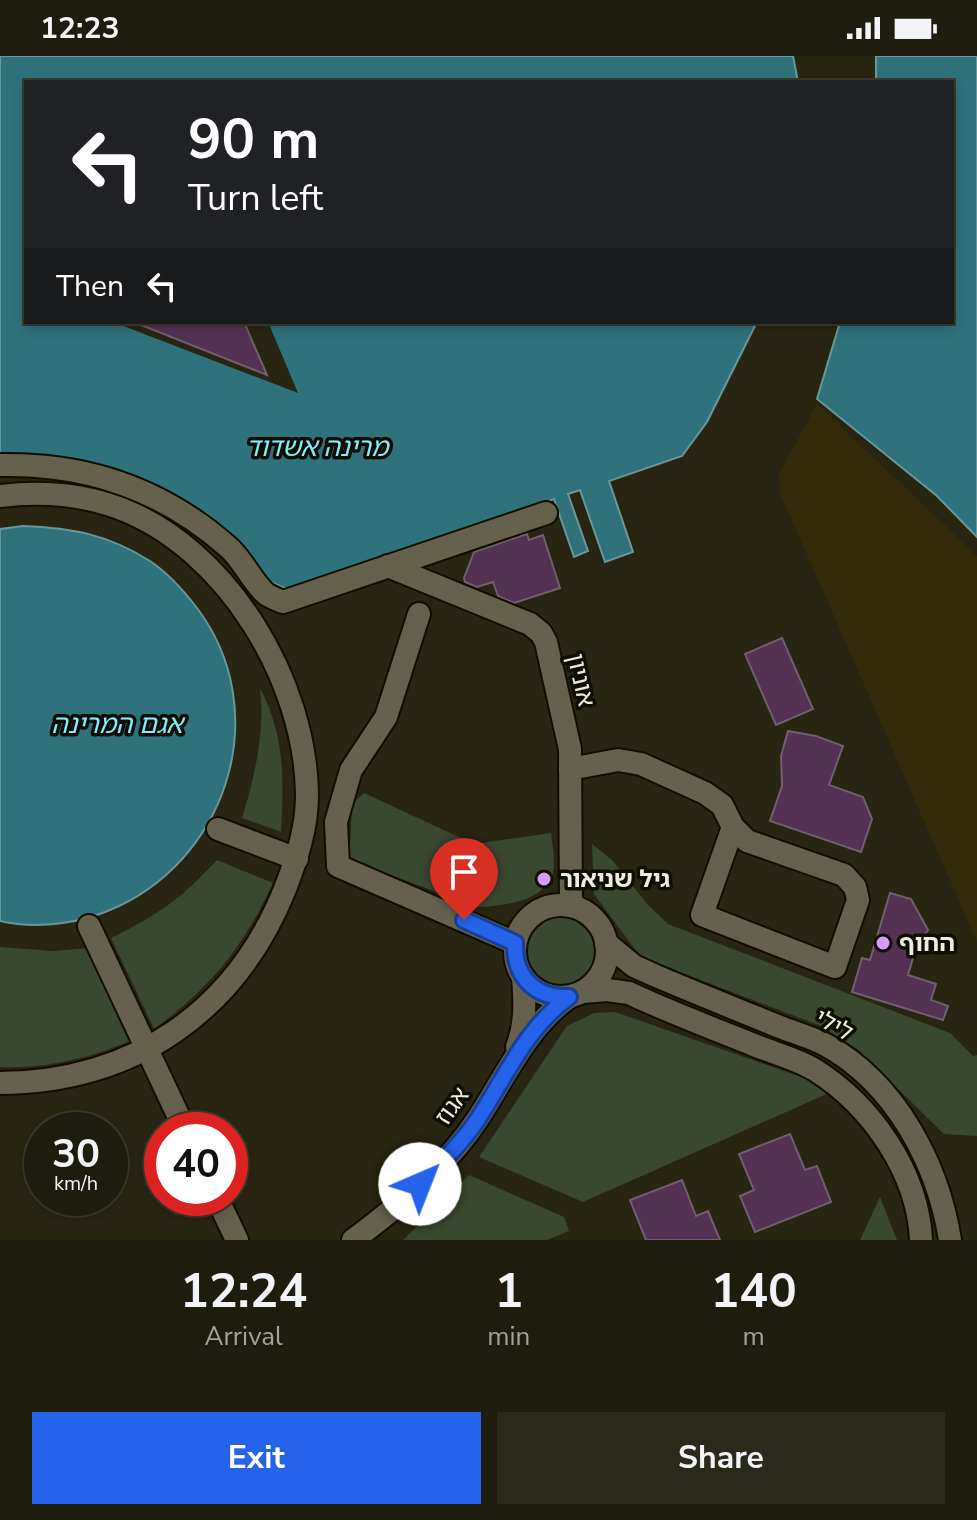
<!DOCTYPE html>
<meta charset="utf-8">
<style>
body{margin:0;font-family:"Nunito Sans","Noto Sans Hebrew",sans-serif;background:#2b291c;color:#f1f3f6;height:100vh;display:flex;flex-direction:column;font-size:30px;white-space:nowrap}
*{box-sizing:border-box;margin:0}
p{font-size:26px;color:#a1a19e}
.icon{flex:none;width:44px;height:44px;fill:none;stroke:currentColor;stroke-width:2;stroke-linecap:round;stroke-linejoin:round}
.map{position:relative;height:1184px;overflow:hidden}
.details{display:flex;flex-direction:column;background:#1e1c0e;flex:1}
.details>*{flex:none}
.banner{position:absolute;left:24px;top:24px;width:930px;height:244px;border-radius:0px;box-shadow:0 4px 12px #0003,0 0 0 2px #3c3a2e;background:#202124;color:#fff;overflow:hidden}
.speed{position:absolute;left:24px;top:1056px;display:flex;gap:16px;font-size:40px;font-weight:700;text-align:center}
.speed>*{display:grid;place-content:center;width:104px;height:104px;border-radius:50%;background:#1e1c0e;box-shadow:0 4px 12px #0003,0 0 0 2px #3c3a2e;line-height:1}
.speed small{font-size:20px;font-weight:400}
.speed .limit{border:12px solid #d22;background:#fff;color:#111}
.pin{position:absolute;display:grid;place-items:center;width:68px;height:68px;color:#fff;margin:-82px -34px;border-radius:50% 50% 50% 0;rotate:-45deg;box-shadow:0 0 8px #0007}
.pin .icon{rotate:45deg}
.me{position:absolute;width:88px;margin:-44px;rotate:44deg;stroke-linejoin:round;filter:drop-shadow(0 0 6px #0008)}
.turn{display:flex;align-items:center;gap:28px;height:168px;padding:0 32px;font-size:36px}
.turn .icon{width:104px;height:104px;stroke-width:2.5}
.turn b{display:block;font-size:56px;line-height:68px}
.then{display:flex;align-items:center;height:76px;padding:0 32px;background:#0003;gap:16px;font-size:30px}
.eta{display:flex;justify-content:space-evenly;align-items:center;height:136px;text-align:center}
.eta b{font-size:48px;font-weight:700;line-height:56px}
.cta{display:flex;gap:16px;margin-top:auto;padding:16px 32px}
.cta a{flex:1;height:92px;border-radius:0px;background:#2563eb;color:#fff;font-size:32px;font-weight:700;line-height:92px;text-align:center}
.cta a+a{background:#2b291c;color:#f1f3f6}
.status{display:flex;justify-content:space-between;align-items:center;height:56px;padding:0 40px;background:#1e1c0e;direction:ltr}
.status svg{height:22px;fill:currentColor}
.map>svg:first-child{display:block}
.green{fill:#3b4830}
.sand{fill:#342b0a}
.water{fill:#2f727c;stroke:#68979a;stroke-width:2}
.pier{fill:#282512}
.building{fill:#533253;stroke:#705f6f;stroke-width:2}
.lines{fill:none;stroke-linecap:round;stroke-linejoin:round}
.minor-casing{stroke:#110e00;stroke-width:26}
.minor{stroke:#65614d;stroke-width:22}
.route-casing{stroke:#184099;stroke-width:20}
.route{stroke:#2563eb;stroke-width:14}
.poi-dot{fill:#d59cfb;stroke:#0f0e06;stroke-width:3}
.labels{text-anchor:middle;stroke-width:7;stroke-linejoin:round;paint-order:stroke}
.street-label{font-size:24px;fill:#eeece0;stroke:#0f0e06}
.poi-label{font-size:24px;font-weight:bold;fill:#eeece0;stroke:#0f0e06;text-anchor:start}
.water-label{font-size:26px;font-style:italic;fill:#84ecfb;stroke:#0f0e06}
</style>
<div class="status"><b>12:23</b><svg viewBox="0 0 49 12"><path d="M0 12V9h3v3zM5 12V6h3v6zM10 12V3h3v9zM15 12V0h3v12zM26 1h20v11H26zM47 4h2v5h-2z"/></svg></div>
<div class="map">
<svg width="977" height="1184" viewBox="0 0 977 1184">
<rect width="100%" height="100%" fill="#282512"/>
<!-- green -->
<g class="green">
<path d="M260,632C285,680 284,722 281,776L242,762C255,720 265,676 260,632Z"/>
<path d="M364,737L474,788L551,777C552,789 556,804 553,816C546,846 502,850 477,851L345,802L350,789L352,748Z"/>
<polygon points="592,788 612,804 648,849 668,868 950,977 973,1000 977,999 977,1080 944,1078 857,993 821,970 648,904 637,896 594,838"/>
<path d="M217,804L273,827C243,891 212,931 154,973L111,882C159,858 180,844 217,804Z"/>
<circle cx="561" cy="895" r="39"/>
<path d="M0,891L53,895L90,892L132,984C91,1002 45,1013 0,1011Z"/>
<polygon points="615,956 807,1023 829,1037 583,1146 479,1101 567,970 594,957"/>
<polygon points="469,1119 564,1161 569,1175 547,1184 403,1184"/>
<polygon points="880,1141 897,1184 860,1184 861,1182"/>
</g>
<!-- sand -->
<polygon class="sand" points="817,348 977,500 977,886 780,437 779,418"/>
<!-- water -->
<g class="water">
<polygon points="0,0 793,0 798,26 26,26 26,266 757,266 707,366 682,400 609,425 633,496 605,506 580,434 568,438 588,495 574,501 554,443 290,534 270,526 236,486 180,444 146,425 117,414 79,405 0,400"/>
<polygon points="876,0 977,0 977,481 937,440 817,343 840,266 952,266 952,26 876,26"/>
<path d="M23,470C72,472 107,478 150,505C168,517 184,535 197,552C273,653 230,797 119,850C84,867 39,874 0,865V473Z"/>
</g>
<!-- pier -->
<polygon class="pier" points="113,266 268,266 298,337"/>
<!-- building -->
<g class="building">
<polygon points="136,266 244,266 267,319 136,267"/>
<polygon points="527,478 529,484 543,479 560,532 514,547 498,540 493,526 477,531 465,526 464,522 474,496"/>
<polygon points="782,582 813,653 776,669 745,598"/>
<polygon points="788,675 816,680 843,690 829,729 863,741 872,763 861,796 770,765 782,730 781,700"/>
<polygon points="890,837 911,843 928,874 916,892 908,919 936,928 931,944 948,950 943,964 852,936 862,902 870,904"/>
<polygon points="790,1078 805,1114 817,1110 831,1146 755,1176 740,1140 754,1134 739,1098"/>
<polygon points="682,1124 696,1160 708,1155 720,1184 646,1184 630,1144"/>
</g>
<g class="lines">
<defs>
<g id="minor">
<path d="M0,409C86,407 162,433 227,490C243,503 251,525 266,538C271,541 278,544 283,546L546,457"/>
<path d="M0,440C40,435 81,438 119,452C228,493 306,626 307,739C307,772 297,802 285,833C235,957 133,1026 0,1027"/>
<polyline points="388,510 530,568 541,577 546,586 570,693 571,850"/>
<polyline points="419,558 386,661 351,714 336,766 338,810 515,887"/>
<polyline points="570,713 618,704 641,708 705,737 722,749 733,771 747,785 844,819 855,831 858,844 835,911 702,859 733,771"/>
<polyline points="218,773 297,803"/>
<circle cx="561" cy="895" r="46"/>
<polyline points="89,870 185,1074"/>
<path d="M606,887L634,910L656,920C696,937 736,953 775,969C792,976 811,981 826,989C896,1028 938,1108 950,1184"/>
<path d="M583,936L607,934L629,937C671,957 715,973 759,991C777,998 799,1004 815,1014C872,1050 918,1117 921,1184"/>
<path d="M517,991C526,968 525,946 523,921"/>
<polyline points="217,1142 237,1184"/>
<path d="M353,1184C398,1151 446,1111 477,1064C506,1020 526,972 569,941"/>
</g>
</defs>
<!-- minor casing -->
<use href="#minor" class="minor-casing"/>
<!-- minor -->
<use href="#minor" class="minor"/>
</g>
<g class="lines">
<defs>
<path id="route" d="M420,1128C440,1108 462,1087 478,1063C506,1020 526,972 569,941C535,942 514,921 515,887L464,864"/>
</defs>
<!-- route casing -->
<use href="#route" class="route-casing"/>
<!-- route -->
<use href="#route" class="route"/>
</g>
<!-- markers -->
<g class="poi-dot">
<circle cx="544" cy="823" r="8"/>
<circle cx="883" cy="887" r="8"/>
</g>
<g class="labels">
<!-- street labels -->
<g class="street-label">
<text transform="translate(581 624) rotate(77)" y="8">אוניון</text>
<text transform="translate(834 969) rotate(29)" y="8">לילי</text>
<text transform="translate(452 1050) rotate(-54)" y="8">אגוז</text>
</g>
<!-- poi labels -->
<g class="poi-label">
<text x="560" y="831">גיל שניאור</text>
<text x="899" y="895">החוף</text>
</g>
<!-- water labels -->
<g class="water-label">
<text x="317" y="400">מרינה אשדוד</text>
<text x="117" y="677">אגם המרינה</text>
</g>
</g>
</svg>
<div class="speed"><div>30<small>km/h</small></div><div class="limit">40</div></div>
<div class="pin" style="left:464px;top:864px;background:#d93025"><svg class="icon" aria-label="arrive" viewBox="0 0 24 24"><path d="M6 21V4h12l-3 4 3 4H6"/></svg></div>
<svg class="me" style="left:420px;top:1128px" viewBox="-20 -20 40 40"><circle r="19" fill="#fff"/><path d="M0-13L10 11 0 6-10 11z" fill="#2563eb"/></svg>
<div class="banner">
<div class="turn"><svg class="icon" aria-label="left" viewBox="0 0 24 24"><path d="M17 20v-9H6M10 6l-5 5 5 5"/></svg><div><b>90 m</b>Turn left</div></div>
<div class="then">Then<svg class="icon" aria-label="left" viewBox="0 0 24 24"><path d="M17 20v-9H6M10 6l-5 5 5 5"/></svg></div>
</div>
</div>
<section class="details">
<div class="eta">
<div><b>12:24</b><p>Arrival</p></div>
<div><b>1</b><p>min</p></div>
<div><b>140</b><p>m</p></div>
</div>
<div class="cta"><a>Exit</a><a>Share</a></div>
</section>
